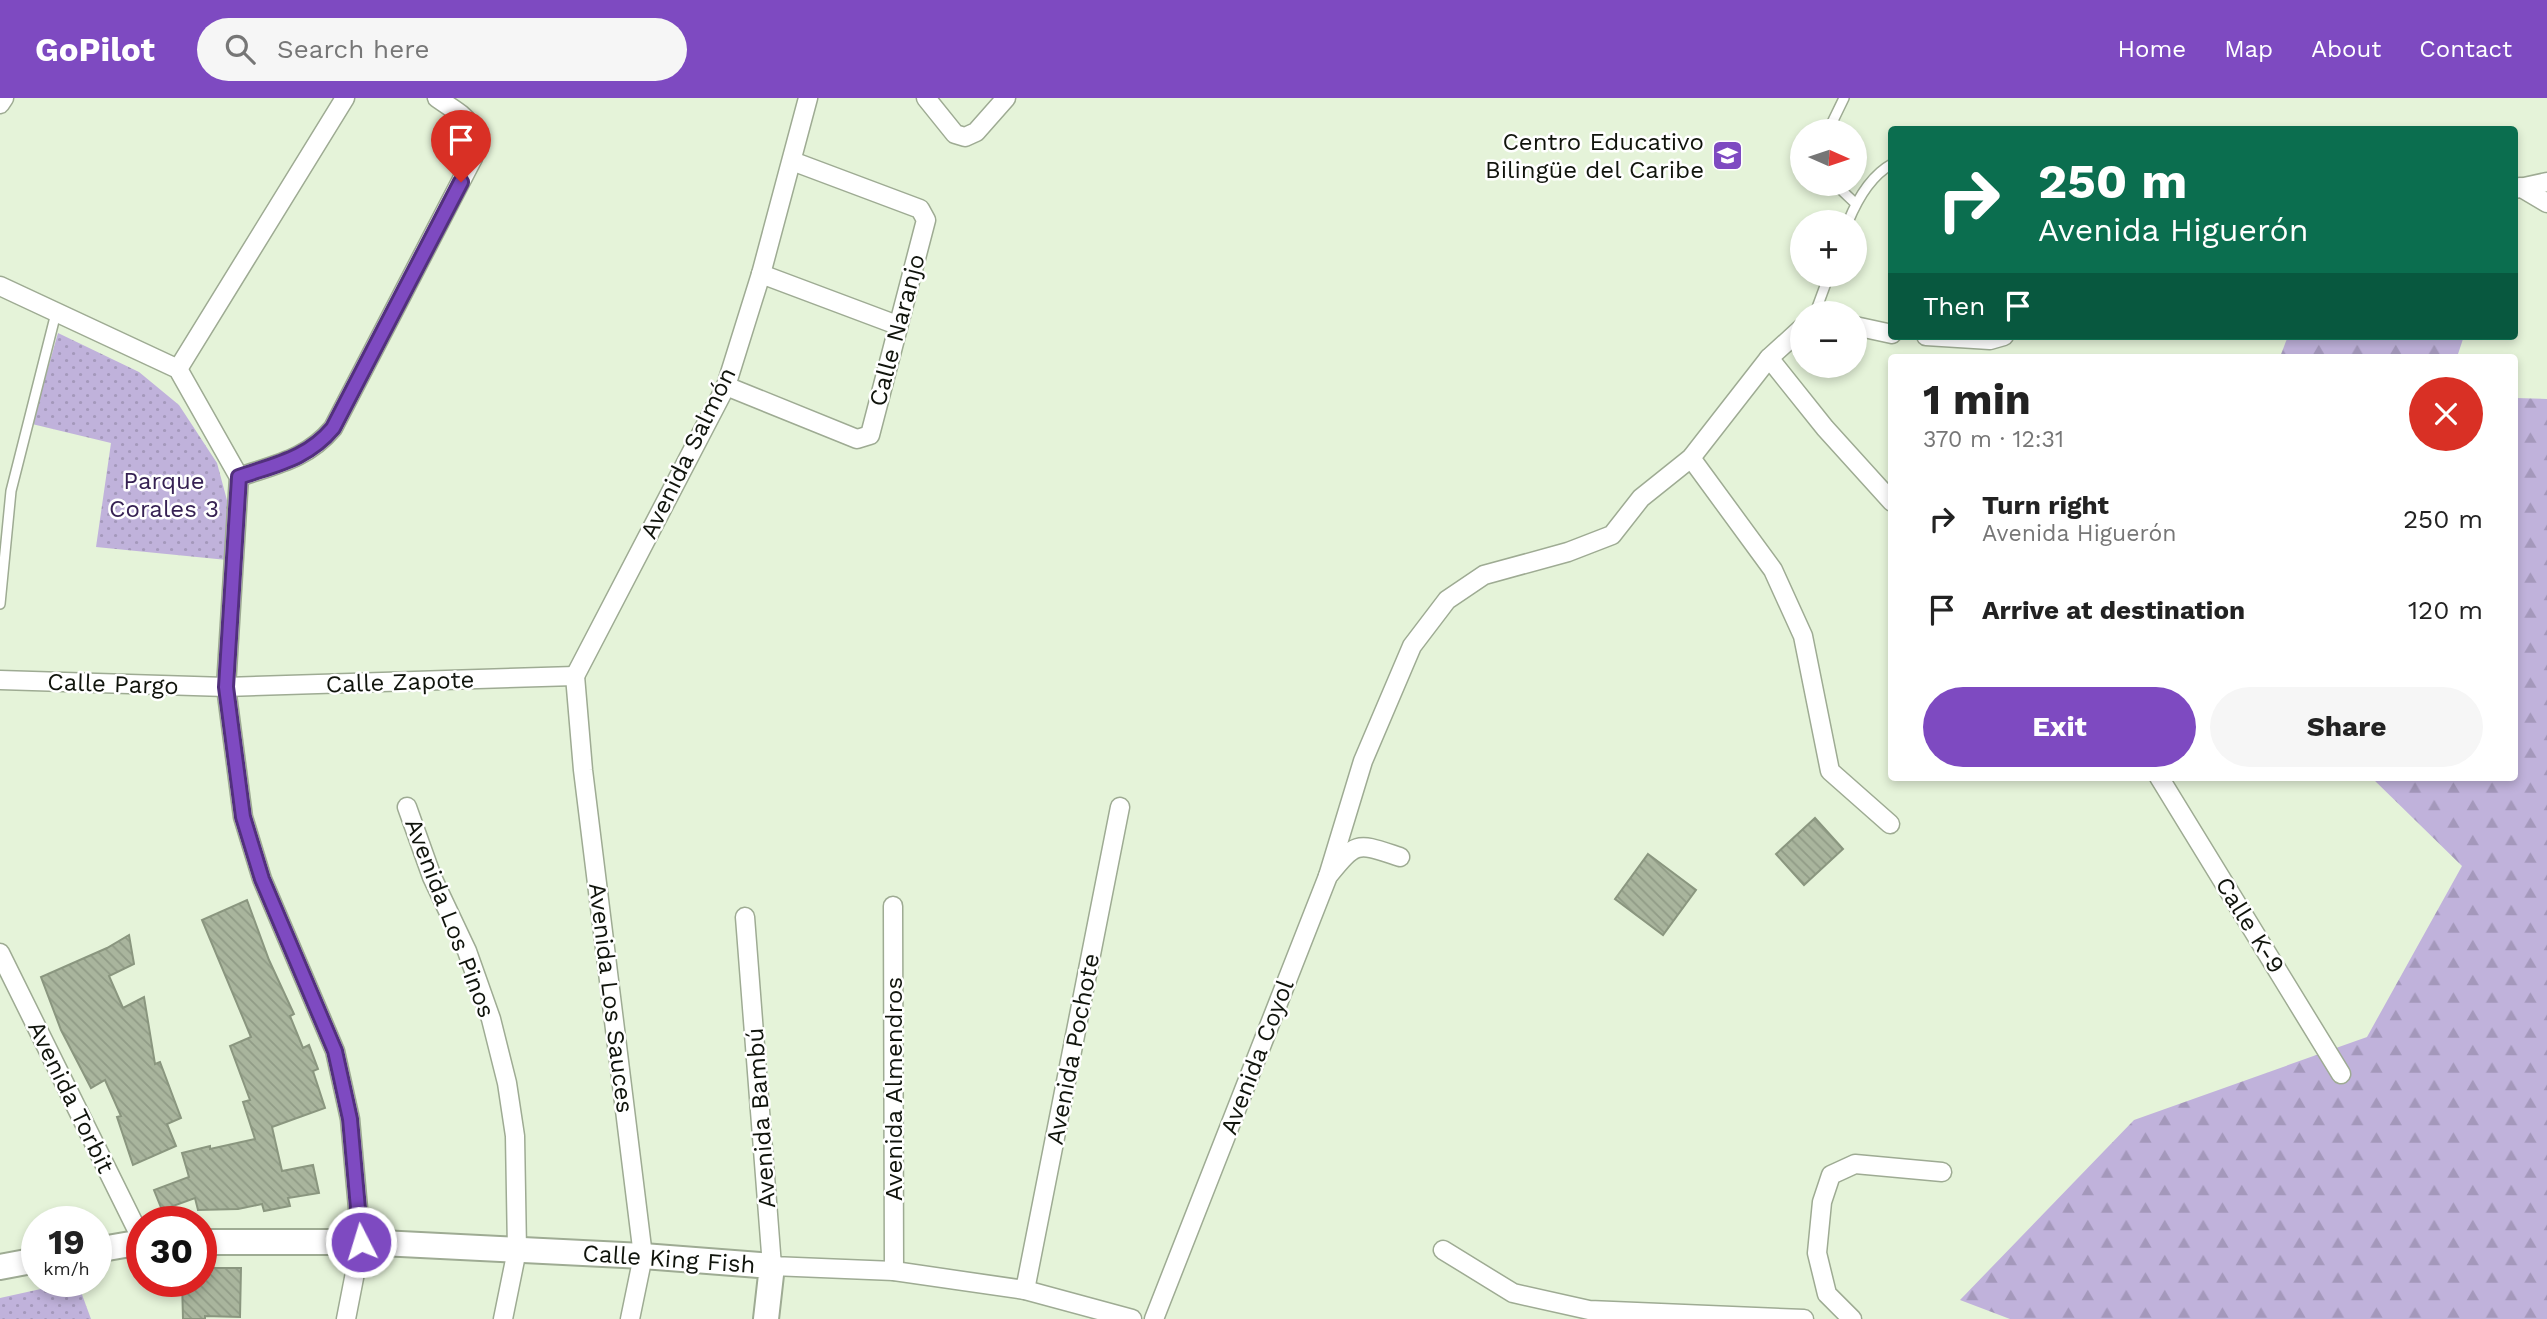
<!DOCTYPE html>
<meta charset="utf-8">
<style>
body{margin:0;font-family:"Work Sans",sans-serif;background:#f6f6f6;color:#222;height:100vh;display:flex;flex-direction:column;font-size:26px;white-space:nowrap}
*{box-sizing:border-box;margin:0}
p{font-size:23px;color:#767676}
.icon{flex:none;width:38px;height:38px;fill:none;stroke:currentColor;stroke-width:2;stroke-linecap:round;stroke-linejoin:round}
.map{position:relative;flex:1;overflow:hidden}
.panel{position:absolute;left:1888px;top:256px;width:630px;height:427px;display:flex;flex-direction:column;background:#fff;border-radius:7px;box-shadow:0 4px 10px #0003}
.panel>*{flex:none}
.guide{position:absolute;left:1888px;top:28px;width:630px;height:214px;border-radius:7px;box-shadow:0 4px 10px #0003;background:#0b6e4f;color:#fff;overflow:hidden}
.needle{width:46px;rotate:93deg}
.tools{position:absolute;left:1790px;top:21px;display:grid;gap:14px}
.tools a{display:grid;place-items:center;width:77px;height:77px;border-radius:50%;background:#fff;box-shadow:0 4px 10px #0003;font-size:35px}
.speed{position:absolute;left:21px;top:1108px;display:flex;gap:14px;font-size:35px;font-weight:700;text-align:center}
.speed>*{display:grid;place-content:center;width:91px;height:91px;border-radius:50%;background:#fff;box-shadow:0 4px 10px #0003;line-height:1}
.speed small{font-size:18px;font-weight:400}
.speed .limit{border:10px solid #d22;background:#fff;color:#111}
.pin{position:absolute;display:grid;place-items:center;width:60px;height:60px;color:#fff;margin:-72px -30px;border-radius:50% 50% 50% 0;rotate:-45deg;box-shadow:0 0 7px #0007}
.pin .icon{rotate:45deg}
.me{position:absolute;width:77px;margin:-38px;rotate:355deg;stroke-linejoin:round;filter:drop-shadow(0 0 5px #0008)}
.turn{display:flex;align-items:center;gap:24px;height:147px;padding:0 35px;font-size:32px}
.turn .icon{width:91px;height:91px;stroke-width:2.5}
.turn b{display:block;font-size:49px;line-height:60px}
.then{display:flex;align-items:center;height:66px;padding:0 35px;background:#0003;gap:14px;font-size:26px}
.round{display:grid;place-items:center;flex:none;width:74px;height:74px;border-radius:37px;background:#f6f6f6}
.summary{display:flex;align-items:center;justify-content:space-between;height:119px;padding:0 35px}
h1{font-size:42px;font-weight:700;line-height:52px}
.primary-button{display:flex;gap:14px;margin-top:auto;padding:14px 35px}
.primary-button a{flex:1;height:80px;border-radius:42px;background:#7e4ac1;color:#fff;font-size:28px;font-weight:700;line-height:80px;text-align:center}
.primary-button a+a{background:#f6f6f6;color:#222}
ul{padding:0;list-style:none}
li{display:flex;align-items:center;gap:21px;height:91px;padding:0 35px}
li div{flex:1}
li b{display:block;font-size:26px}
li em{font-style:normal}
header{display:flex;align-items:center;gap:42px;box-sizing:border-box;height:98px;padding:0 35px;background:#7e4ac1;color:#fff}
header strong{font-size:33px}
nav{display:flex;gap:38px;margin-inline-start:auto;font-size:24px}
.search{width:490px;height:63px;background:#f6f6f6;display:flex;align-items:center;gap:18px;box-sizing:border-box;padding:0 24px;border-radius:38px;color:#767676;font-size:26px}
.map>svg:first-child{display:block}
.forest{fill:url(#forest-firs)}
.park{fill:url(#park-dots)}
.building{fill:url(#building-back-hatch);stroke:#8a967f;stroke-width:2}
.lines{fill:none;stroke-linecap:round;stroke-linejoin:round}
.lane-casing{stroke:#9eab93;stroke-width:12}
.street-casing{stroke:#9eab93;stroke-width:21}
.secondary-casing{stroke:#9eab93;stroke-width:28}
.lane{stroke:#fff;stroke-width:9}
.street{stroke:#fff;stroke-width:18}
.secondary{stroke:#fff;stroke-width:24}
.route-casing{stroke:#52307d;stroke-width:18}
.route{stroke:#7e4ac1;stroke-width:12}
.labels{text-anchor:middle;stroke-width:5;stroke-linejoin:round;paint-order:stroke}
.poi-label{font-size:24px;fill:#10140c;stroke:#fff;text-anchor:end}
.street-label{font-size:24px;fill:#10140c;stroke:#fff}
.park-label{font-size:24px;fill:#362153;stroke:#fff}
</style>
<header>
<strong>GoPilot</strong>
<div class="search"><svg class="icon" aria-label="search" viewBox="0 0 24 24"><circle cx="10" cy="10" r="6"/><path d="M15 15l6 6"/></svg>Search here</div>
<nav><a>Home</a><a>Map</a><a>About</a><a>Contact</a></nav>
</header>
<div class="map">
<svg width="2547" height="1221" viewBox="0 0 2547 1221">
<defs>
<pattern id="forest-firs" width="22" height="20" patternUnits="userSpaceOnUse" patternTransform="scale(1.75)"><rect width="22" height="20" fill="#c0b2db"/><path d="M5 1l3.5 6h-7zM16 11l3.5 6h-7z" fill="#a498bb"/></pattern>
<pattern id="park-dots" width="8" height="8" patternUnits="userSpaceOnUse" patternTransform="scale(1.75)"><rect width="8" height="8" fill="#c0b2db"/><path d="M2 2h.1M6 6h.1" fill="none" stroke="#a498bb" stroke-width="1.8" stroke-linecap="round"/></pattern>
<pattern id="building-back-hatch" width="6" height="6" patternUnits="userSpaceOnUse" patternTransform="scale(1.75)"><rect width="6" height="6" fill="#a9b59d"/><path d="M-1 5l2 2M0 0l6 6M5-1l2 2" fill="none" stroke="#909b86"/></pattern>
</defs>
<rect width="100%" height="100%" fill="#e5f3d9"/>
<!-- forest -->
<g class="forest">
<polygon points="2288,238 2464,238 2457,259 2280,259"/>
<polygon points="2515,300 2547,301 2547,1221 2010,1221 1960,1202 2134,1022 2367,939 2462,768 2371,679 2515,679"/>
</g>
<!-- park -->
<g class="park">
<polygon points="58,235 139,274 179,307 217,365 228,406 227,462 96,449 111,345 32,326"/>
<polygon points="77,1183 91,1221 0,1221 0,1200"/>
</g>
<!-- building -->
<g class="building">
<polygon points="1815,720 1843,751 1804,787 1776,756"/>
<polygon points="1648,756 1696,792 1663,837 1615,801"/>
<polygon points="247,802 269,862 294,916 290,918 303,950 309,947 318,971 313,973 325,1010 272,1029 282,1073 313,1067 319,1095 288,1100 290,1108 264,1113 262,1106 238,1111 198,1112 195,1100 162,1112 154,1092 189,1079 182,1055 210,1048 210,1051 255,1041 243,1004 250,1002 230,948 251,939 202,822"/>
<polygon points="129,837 134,866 109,878 123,910 144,899 155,966 160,964 181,1020 167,1026 176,1048 133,1067 117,1019 121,1018 105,982 91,990 61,932 41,879 107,850"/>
<polygon points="212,1170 241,1170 240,1219 205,1218 205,1221 183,1221 182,1183 201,1183 201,1172 212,1172"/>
</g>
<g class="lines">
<defs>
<g id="lane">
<polyline points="1828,33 1844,0"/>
<polyline points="1835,86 1855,105"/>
<path d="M1848,124C1857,102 1870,78 1892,66"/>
<polyline points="1815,215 1829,177"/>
<polyline points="0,506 11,393 56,215"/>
</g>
<g id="street">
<polyline points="926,0 955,36 965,39 976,34 1006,0"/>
<polyline points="0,6 4,0"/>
<polyline points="2520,89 2547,105"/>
<polyline points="2515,91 2547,84"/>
<polyline points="761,176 897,227"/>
<polyline points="0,188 178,271 239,379 226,589 243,719 262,781 335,953 350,1021 361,1144 346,1221"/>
<polyline points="1855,228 1892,236"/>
<polyline points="1926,238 1990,242 2004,238"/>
<polyline points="1769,260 1825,330 1892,404"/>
<polyline points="178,271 345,0"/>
<polyline points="726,288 857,341 870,337 926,122 920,111 792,63"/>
<polyline points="1691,360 1773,472 1803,538 1830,673 1890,726"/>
<path d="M239,379C277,366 307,361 333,330L473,60C479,22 464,19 437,0"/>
<polyline points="575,578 583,672 643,1158 630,1221"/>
<polyline points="575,578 726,288 761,176 808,0"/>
<polyline points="0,582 226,589 575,578"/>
<polyline points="2159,679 2341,976"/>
<polyline points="407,709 432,779 467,853 491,921 507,985 515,1038 517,1152 503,1221"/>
<polyline points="1328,778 1363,663 1412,548 1447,502 1484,477 1568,454 1612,437 1641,400 1691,360 1769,260 1802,230"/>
<polyline points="893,808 894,1173"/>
<polyline points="745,819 772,1168 894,1173 1025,1192 1132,1221"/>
<polyline points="0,855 142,1142"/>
<polyline points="1443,1152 1513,1195 1589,1212 1804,1221"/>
<polyline points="1025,1192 1120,709"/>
<path d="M1154,1221L1328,778C1357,742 1357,745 1400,759"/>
<polyline points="1852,1221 1827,1196 1817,1155 1822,1104 1831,1077 1855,1066 1942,1074"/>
</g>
<g id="secondary">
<polyline points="201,1144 361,1144 643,1158 772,1168 766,1221"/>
<polyline points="96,1152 142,1144"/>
<polyline points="0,1169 37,1162"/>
</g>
</defs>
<!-- lane casing -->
<use href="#lane" class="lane-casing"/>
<!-- street casing -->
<use href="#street" class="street-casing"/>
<!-- secondary casing -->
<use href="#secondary" class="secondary-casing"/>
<!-- lane -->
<use href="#lane" class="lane"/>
<!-- street -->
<use href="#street" class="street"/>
<!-- secondary -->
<use href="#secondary" class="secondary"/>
</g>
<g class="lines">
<defs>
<path id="route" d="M361,1144L350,1021L335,953L262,781L243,719L226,589L239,379C276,366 307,361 333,330L461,84"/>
</defs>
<!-- route casing -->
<use href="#route" class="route-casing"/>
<!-- route -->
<use href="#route" class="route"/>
</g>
<!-- icons -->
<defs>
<symbol id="university-square" viewBox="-11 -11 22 22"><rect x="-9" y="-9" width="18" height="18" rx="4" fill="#7e4ac1" stroke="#fff"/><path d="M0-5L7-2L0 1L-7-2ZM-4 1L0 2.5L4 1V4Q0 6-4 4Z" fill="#fff"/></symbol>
</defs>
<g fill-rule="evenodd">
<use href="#university-square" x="1710" y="40" width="35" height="35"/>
</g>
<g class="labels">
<!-- poi labels -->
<g class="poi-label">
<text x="1704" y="52">Centro Educativo<tspan x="1704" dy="28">Bilingüe del Caribe</tspan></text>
</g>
<!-- street labels -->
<g class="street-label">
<text transform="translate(897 232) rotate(-75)" y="8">Calle Naranjo</text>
<text transform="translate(688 355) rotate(-64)" y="8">Avenida Salmón</text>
<text transform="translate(400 584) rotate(-2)" y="8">Calle Zapote</text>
<text transform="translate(113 586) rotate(2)" y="8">Calle Pargo</text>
<text transform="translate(450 820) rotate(69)" y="8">Avenida Los Pinos</text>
<text transform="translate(2250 827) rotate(58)" y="8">Calle K-9</text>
<text transform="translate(611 900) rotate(83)" y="8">Avenida Los Sauces</text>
<text transform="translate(1073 951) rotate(-79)" y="8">Avenida Pochote</text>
<text transform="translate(1257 959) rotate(-69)" y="8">Avenida Coyol</text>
<text transform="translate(894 991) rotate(-90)" y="8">Avenida Almendros</text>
<text transform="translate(71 999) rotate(64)" y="8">Avenida Torbit</text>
<text transform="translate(761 1020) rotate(-94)" y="8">Avenida Bambú</text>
<text transform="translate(669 1161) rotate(4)" y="8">Calle King Fish</text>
</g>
<!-- park labels -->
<g class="park-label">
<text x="164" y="391">Parque<tspan x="164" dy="28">Corales 3</tspan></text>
</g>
</g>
</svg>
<div class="tools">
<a><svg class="needle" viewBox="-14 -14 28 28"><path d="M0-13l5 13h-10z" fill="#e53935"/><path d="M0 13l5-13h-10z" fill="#767676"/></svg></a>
<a>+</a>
<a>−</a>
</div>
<div class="speed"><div>19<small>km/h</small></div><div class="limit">30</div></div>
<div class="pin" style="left:461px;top:84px;background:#d93025"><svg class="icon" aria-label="arrive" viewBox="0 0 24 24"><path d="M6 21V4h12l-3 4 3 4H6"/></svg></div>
<svg class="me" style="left:361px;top:1144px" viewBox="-20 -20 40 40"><circle r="17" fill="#7e4ac1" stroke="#fff" stroke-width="3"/><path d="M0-11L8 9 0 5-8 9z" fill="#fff"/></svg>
<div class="guide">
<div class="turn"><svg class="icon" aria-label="right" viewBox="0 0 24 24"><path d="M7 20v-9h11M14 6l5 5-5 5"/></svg><div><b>250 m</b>Avenida Higuerón</div></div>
<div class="then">Then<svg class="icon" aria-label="arrive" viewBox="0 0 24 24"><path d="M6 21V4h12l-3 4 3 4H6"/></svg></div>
</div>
<section class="panel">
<div class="summary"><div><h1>1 min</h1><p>370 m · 12:31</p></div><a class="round" style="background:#d93025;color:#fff"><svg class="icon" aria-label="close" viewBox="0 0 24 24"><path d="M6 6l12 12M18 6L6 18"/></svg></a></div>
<ul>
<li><svg class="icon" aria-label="right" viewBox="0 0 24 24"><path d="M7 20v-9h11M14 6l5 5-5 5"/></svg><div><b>Turn right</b><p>Avenida Higuerón</p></div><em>250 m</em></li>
<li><svg class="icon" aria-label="arrive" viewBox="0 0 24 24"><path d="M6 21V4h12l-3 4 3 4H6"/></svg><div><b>Arrive at destination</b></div><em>120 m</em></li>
</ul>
<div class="primary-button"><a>Exit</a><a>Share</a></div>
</section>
</div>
